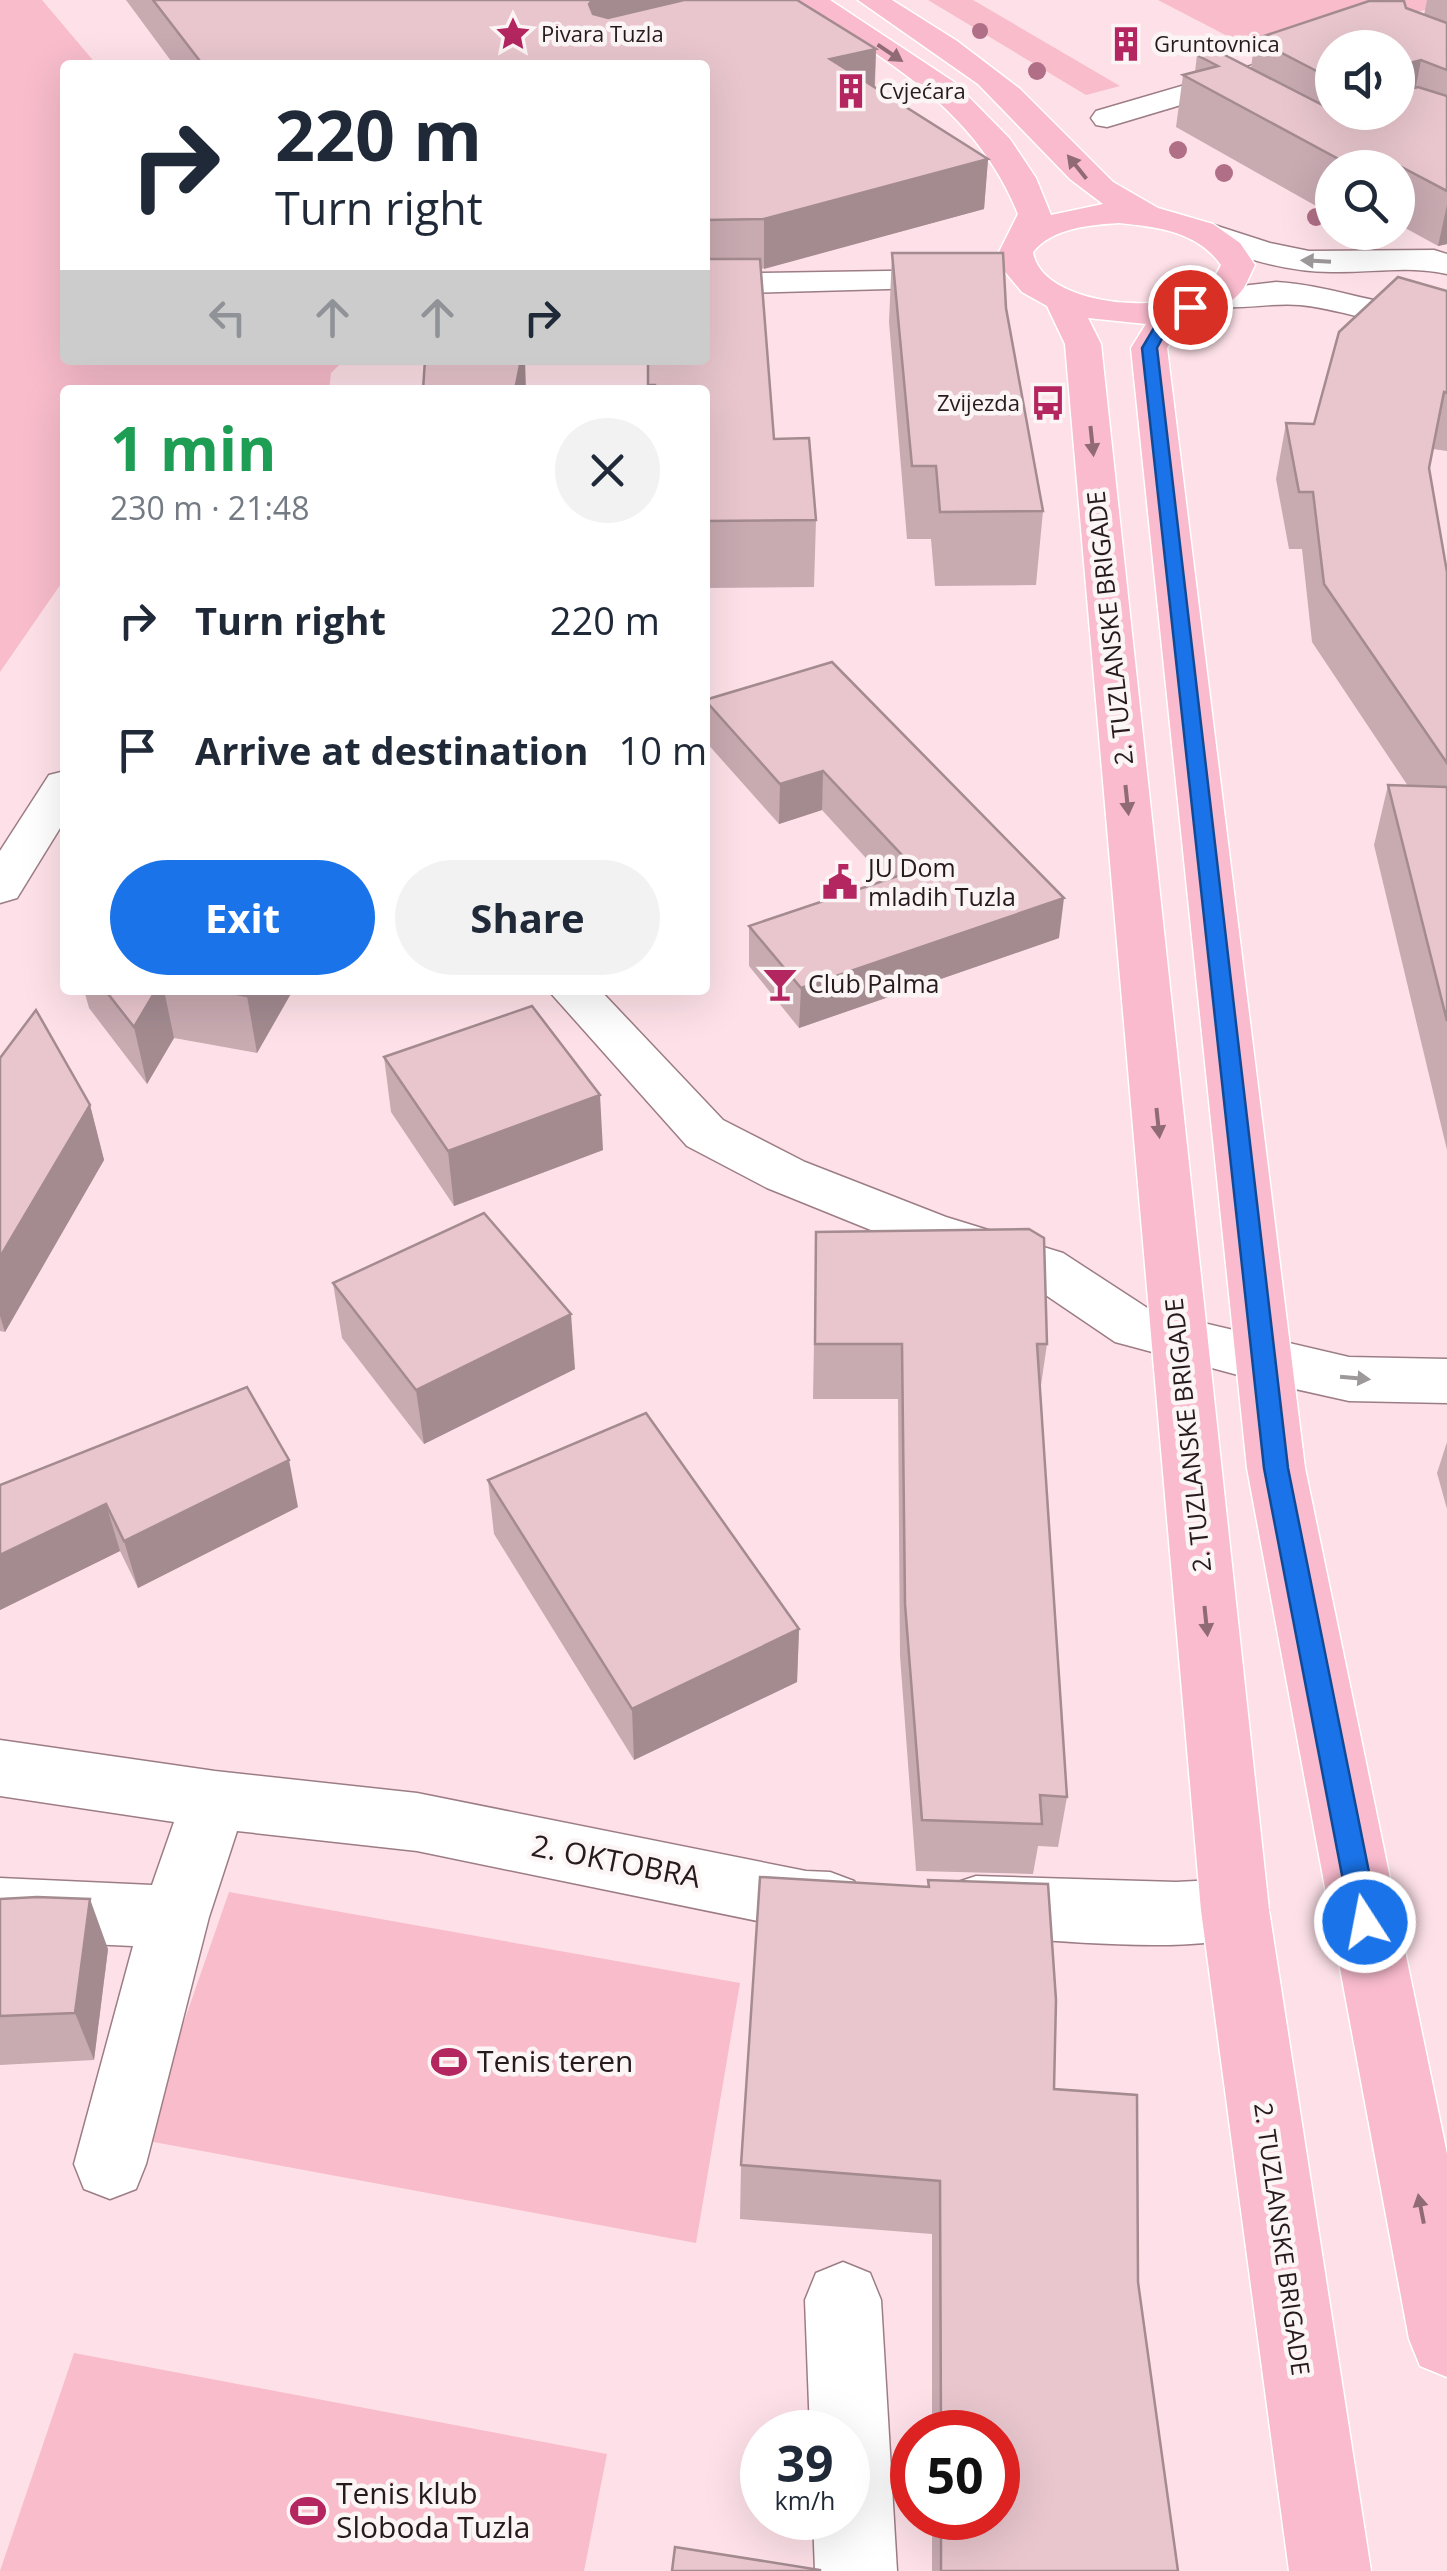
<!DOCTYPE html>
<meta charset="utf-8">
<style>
body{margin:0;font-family:"Open Sans",sans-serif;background:#f2f2f3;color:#1f2937;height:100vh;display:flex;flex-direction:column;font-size:38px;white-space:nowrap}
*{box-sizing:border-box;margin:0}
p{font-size:32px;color:#747a83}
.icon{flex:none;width:55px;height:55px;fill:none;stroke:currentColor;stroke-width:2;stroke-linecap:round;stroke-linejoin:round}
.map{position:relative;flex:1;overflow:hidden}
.panel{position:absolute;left:60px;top:385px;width:650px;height:610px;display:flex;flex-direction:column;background:#fff;border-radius:10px;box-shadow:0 10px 40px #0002}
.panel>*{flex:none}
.guide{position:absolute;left:60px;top:60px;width:650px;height:305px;border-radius:10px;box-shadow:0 10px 40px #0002;background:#fff;color:#1f2937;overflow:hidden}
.fabs{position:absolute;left:1315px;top:30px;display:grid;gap:20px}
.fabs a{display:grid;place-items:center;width:100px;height:100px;border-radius:50%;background:#fff;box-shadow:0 10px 40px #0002;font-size:50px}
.speed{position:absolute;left:740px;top:2410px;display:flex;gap:20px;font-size:50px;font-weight:700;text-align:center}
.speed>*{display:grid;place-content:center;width:130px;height:130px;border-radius:50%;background:#fff;box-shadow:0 10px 40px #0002;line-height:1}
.speed small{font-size:25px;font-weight:400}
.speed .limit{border:15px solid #d22;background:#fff;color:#111}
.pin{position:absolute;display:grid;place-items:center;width:85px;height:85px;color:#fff;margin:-42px;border:5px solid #fff;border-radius:50%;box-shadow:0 2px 10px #0007}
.me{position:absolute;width:110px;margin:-55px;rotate:349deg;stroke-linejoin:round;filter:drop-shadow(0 0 8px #0008)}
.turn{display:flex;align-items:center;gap:35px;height:210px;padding:0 50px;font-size:45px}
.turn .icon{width:130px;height:130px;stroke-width:2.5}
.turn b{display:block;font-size:70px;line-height:85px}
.lanes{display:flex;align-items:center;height:95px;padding:0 50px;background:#0003;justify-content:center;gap:50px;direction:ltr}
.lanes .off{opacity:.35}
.round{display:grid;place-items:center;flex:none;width:105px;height:105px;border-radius:52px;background:#f2f2f3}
.head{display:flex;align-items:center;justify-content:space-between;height:170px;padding:0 50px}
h1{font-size:60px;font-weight:700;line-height:75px;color:#1e9e55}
.action{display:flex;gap:20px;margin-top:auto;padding:20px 50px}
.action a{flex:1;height:115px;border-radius:60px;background:#1a73e8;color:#fff;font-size:40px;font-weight:700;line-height:115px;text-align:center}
.action a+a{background:#f2f2f3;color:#1f2937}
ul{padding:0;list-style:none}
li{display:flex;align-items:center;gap:30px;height:130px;padding:0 50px}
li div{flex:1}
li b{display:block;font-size:38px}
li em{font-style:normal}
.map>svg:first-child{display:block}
.green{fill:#f8bccb}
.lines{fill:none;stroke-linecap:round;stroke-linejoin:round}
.minor-casing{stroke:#9d7d85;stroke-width:3}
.major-casing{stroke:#fff;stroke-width:3}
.minor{fill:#fff;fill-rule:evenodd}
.major{fill:#f9bbcd;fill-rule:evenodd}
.tree{fill:#b06f87}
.wall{fill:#c8aab1;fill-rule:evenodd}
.shaded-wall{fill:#a38b90}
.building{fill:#e9c6ce;stroke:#a38b90;stroke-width:2.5}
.oneway{fill:#906a75}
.oneway2{fill:#9d9899}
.route{fill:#1a73e8;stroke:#114b97;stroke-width:2.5}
.labels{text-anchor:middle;stroke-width:9;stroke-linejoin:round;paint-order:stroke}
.far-poi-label{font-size:22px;fill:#261a1d;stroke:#fcf5f6;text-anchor:start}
.street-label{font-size:25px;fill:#261a1d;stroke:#fcf5f6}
.poi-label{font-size:25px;fill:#261a1d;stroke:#fcf5f6;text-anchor:start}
.near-street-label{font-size:30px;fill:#261a1d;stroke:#fcf5f6}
.near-poi-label{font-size:30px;fill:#261a1d;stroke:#fcf5f6;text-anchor:start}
</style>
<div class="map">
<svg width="1447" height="2571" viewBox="0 0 1447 2571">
<rect width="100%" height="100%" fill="#fee1e8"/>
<!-- green -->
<g class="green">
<polygon points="0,0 42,0 97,65 65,65 65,360 344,360 331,373 329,390 65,390 65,578 0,672"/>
<polygon points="928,0 973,0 1120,86 1086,95"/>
<polygon points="1158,0 1428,0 1440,6 1262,54"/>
<polygon points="229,1892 740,1983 696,2243 143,2140"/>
<polygon points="74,2353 607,2454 584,2571 0,2571"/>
</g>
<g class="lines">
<defs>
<g id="minor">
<polygon points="1332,42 1344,48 1332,48 1332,60 1107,127 1096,125 1091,118 1096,111"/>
<path d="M1208,223L1270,243L1309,251L1434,250L1447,254V274C1408,265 1371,273 1331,272C1285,272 1239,257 1196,240L1191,233L1196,226Z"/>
<polygon points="948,270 960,273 965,280 960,287 705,294 705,274"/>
<path d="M1276,282C1334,285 1389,311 1447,309V331C1396,332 1350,310 1300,305C1269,302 1235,312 1206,304L1201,297L1206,290Z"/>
<polygon points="65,771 65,820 17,898 0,903 0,851 49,775"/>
<polygon points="548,990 600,990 723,1120 805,1162 946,1217 1063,1253 1152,1311 1349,1357 1447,1359 1447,1403 1349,1401 1264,1382 1115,1342 1025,1281 908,1245 767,1188 687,1146"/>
<polygon points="0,1740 215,1771 417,1793 806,1871 830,1872 854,1881 864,1902 854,1923 830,1932 806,1931 417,1851 237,1831 209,1917 146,2164 136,2189 110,2199 84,2189 74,2164 133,1946 0,1940 0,1878 152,1885 174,1822 0,1796"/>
<path d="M976,1876L1176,1882L1235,1879L1259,1888L1269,1910L1259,1932C1192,1957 1052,1939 976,1936L952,1928L942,1906L952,1884Z"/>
<polygon points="843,2262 870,2273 881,2300 897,2571 815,2571 813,2518 848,2518 848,2432 810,2432 805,2300 816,2273"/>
</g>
<path id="major" d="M796,0H830L954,82L1010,139L1036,178L1051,215L1103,204L1070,179L978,84L858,0H892L957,41L1020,89L1113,182L1158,208L1213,224L1240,243L1255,265C1250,274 1246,287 1239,294C1216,317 1185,316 1167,348L1305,1468L1447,2154V2377L1420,2366L1409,2339L1247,1468L1131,348L1146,324L1088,318L1101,344L1269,1910L1371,2571H1289L1201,1910L1065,344L1047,306L1022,292L1001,267L999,252L1018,214C988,139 933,91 866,47C845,33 810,20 796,0ZM1119,223C1157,227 1197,231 1221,265C1215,278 1208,286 1196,293C1156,314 1041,304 1033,252C1052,228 1090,225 1119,223Z"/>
</defs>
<!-- minor casing -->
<use href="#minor" class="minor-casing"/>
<!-- major casing -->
<use href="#major" class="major-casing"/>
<!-- minor -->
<use href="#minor" class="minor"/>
<!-- major -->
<use href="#major" class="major"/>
</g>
<!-- trees -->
<g class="tree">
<circle cx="980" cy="31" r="8"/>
<circle cx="1037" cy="71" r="9"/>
<circle cx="1178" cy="150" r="9"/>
<circle cx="1224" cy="173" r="9"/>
<circle cx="1316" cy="217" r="9"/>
</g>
<!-- wall -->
<g class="wall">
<polygon points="126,0 797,0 876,49 875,88 988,159 984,209 761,269 774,439 816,520 814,587 705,588 705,390 648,390 648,360 705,360 705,65 174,65"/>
<path d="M1427,0H1447V244L1438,246L1398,224V168H1332V215L1176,127L1183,75L1195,72L1197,55L1251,68L1255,39L1406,8L1424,15ZM1332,48L1398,112H1332Z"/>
<polygon points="892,253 1006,308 1043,511 1036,585 935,586 931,539 907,539 889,322"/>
<polygon points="1447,291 1447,451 1433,449 1429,468 1447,572 1447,1150 1374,845 1388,785 1408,786 1312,642 1302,549 1289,549 1276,479 1286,423 1314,424"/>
<polygon points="832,662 1059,938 799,1028 749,966 749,926 886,880 822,810 779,824 705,741 705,700"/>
<polygon points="84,990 293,990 257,1053 174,1038 147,1084 89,1008"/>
<polygon points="384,1057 603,1150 454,1206 391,1112"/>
<polygon points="0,1058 90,1105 104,1160 5,1332 0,1331"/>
<polygon points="816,1232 1047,1344 1040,1392 1067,1797 1058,1847 1038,1846 1033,1874 916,1871 900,1656 898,1399 813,1399"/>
<polygon points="333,1283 575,1369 424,1444 342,1338"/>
<polygon points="1447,1442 1447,1509 1437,1473"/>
<polygon points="488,1480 799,1629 797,1682 634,1760 494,1534"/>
<polygon points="0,1485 298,1507 138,1588 120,1551 0,1610"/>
<polygon points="928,1880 1054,2089 1138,2282 1178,2571 932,2571 932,2518 998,2518 998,2432 932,2432 932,2234 740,2219 741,2165 928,1887"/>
<polygon points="0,1899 108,1949 94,2060 0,2065"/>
</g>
<!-- shaded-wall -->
<g class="shaded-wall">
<polygon points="593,0 737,0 597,43 589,4"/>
<polygon points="876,49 874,97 830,59"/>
<polygon points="1421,60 1411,112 1398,112 1398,66"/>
<polygon points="1377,154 1374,168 1345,168 1346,163"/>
<polygon points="988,159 984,209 764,269 764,219"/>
<polygon points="1447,205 1447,244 1438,246"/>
<polygon points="521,360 525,360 526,390 515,390"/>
<polygon points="823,771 822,810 779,824 780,784"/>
<polygon points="1064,898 1059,938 799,1028 801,988"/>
<polygon points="156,990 164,990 174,1038 147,1084 134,1027"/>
<polygon points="250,990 293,990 257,1053 247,996"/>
<polygon points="600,1095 603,1150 454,1206 448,1151"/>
<polygon points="90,1105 104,1160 5,1332 0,1316 0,1257"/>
<polygon points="571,1314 575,1369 424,1444 416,1390"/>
<polygon points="289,1460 298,1507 138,1588 124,1541"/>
<polygon points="106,1504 120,1551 0,1610 0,1555"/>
<polygon points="799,1629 797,1682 634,1760 632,1709"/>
<polygon points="90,1899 108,1949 94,2060 75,2013"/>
</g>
<!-- building -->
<g class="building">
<polygon points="153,0 593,0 589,4 593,14 608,18 684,0 797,0 876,49 830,59 988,159 764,219 705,220 705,65 203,65"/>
<polygon points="1369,1 1404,1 1406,8 1447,23 1447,70 1421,60 1398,66 1398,48 1332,48 1332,79 1255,39"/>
<polygon points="1215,50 1332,110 1332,112 1398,112 1398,92 1418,87 1447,96 1447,191 1377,154 1346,163 1183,75 1218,66 1197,55"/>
<polygon points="892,253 1003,253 1006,308 1043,511 940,512 936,466 912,466"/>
<polygon points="705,259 760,259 774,439 809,438 816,520 705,521 705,390 655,390 655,385 648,385 648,360 705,360"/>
<polygon points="1398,277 1447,291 1447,393 1444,392 1429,468 1447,572 1447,763 1324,584 1313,492 1299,492 1286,423 1314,424 1339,332"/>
<polygon points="425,360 521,360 515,390 423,390"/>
<polygon points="832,662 1064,898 801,988 749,926 916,870 823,771 780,784 705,700"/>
<polygon points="1388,785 1447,787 1447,1021"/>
<polygon points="105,990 156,990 134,1027"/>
<polygon points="216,990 250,990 247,996"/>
<polygon points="532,1006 600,1095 448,1151 384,1057"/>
<polygon points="36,1010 90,1105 0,1257 0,1058"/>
<polygon points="484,1213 571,1314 416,1390 333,1283"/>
<polygon points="1029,1229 1044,1238 1047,1344 1037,1344 1067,1797 1040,1795 1042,1824 922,1820 905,1604 902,1344 815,1344 816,1232"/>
<polygon points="247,1387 289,1460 124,1541 106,1504 0,1555 0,1485"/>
<polygon points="646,1413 799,1629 632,1709 488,1480"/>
<polygon points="760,1877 929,1887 928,1880 1048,1884 1056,2000 1054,2089 1137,2095 1138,2282 1178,2571 941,2571 941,2518 998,2518 998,2432 941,2432 940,2181 741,2165"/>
<polygon points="37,1897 90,1899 75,2013 0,2016 0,1899"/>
<polygon points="675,2547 820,2570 820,2571 672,2571"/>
</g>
<!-- one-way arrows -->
<defs><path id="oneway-solid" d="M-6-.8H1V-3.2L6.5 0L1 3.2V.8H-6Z" transform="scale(2.5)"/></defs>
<g class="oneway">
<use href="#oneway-solid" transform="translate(890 53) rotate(34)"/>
<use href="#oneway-solid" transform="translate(1077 167) rotate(-129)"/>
<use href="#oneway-solid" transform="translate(1092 441) rotate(84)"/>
<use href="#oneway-solid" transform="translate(1127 800) rotate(84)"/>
<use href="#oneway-solid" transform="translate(1158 1123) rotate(84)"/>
<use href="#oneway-solid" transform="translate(1206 1621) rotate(84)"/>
<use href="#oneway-solid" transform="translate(1421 2209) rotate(-101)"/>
</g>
<g class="oneway2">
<use href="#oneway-solid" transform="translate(1316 261) rotate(-177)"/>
<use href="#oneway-solid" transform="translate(1355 1378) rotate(5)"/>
</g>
<!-- route -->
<polygon class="route" points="1185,304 1197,307 1166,331 1157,348 1288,1468 1379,1922 1375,1931 1365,1935 1355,1931 1351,1922 1264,1468 1142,348 1155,326"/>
<!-- icons -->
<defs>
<symbol id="sight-bare" viewBox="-9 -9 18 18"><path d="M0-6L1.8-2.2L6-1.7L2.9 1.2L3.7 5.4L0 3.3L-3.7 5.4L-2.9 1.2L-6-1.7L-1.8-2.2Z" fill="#b3265f" stroke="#fcf5f6" stroke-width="2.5" paint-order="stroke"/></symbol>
<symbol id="building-bare" viewBox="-9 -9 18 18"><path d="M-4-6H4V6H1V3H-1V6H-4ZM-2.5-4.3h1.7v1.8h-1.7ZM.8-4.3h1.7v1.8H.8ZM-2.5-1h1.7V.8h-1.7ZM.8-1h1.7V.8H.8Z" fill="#b3265f" stroke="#fcf5f6" stroke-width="2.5" paint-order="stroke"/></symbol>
<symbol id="bus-bare" viewBox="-9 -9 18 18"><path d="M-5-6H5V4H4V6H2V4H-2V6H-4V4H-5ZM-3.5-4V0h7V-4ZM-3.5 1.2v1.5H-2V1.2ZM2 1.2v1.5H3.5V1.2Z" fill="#b3265f" stroke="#fcf5f6" stroke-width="2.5" paint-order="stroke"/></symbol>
<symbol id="civic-bare" viewBox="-9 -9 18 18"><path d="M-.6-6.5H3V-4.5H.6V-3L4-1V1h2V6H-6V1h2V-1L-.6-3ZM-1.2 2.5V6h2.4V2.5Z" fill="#b3265f" stroke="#fcf5f6" stroke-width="2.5" paint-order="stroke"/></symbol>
<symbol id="bar-bare" viewBox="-9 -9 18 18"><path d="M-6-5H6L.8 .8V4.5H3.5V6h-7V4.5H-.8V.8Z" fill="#b3265f" stroke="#fcf5f6" stroke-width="2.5" paint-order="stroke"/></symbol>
<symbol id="stadium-bare" viewBox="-9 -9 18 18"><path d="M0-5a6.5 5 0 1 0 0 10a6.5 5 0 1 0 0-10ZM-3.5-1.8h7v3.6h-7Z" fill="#b3265f" stroke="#fcf5f6" stroke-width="2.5" paint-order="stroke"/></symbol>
</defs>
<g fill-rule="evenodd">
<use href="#sight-bare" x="488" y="9" width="50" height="50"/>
<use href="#building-bare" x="1101" y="19" width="50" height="50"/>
<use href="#building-bare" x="826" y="66" width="50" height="50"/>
<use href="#bus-bare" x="1023" y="378" width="50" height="50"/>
<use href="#civic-bare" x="815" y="857" width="50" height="50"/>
<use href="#bar-bare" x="755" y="959" width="50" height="50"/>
<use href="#stadium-bare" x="424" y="2037" width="50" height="50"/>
<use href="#stadium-bare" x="283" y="2486" width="50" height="50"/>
</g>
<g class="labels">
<!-- far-poi labels -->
<g class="far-poi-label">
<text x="541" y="42">Pivara Tuzla</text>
<text x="1154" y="52">Gruntovnica</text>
<text x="879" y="99">Cvjećara</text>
<text x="1020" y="411" text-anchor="end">Zvijezda</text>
</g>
<!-- street labels -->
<g class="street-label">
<text transform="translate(1110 628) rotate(-96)" y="9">2. TUZLANSKE BRIGADE</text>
<text transform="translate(1188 1435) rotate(-96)" y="9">2. TUZLANSKE BRIGADE</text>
<text transform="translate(1282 2239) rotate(82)" y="9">2. TUZLANSKE BRIGADE</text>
</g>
<!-- poi labels -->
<g class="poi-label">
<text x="868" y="877">JU Dom<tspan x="868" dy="29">mladih Tuzla</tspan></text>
<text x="808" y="993">Club Palma</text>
</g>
<!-- near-street labels -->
<g class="near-street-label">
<text transform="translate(616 1862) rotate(11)" y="10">2. OKTOBRA</text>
</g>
<!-- near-poi labels -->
<g class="near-poi-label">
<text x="477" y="2072">Tenis teren</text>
<text x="336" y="2504">Tenis klub<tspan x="336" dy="34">Sloboda Tuzla</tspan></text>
</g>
</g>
</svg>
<div class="fabs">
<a><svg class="icon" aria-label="sound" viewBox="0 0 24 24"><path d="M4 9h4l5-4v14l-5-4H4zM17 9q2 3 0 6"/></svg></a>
<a><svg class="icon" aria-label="search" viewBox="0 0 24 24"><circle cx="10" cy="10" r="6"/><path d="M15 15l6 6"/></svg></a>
</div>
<div class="speed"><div>39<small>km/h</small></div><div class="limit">50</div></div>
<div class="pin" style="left:1190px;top:307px;background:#d93025"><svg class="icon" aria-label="arrive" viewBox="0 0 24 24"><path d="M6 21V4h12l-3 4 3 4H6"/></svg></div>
<svg class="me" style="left:1365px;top:1922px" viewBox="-20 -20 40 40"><circle r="17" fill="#1a73e8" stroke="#fff" stroke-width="3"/><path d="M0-11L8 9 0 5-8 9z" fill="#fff"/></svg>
<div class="guide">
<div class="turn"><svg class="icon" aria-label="right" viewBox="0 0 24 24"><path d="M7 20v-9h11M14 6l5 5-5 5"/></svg><div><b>220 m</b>Turn right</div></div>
<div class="lanes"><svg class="icon off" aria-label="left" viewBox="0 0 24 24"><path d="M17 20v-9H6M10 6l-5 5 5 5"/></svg><svg class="icon off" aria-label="ahead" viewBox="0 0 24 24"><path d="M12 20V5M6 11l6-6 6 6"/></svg><svg class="icon off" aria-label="ahead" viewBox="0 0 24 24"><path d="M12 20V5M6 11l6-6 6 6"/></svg><svg class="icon" aria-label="right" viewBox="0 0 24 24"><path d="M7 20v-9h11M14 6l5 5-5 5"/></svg></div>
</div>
<section class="panel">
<div class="head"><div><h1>1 min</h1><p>230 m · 21:48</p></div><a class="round"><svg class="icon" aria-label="close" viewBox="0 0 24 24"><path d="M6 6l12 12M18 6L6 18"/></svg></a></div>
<ul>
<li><svg class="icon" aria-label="right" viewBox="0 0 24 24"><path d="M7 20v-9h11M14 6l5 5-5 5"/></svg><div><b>Turn right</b></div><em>220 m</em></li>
<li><svg class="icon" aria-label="arrive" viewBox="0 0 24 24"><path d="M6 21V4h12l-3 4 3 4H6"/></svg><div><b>Arrive at destination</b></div><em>10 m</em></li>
</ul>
<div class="action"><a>Exit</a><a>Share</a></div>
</section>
</div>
